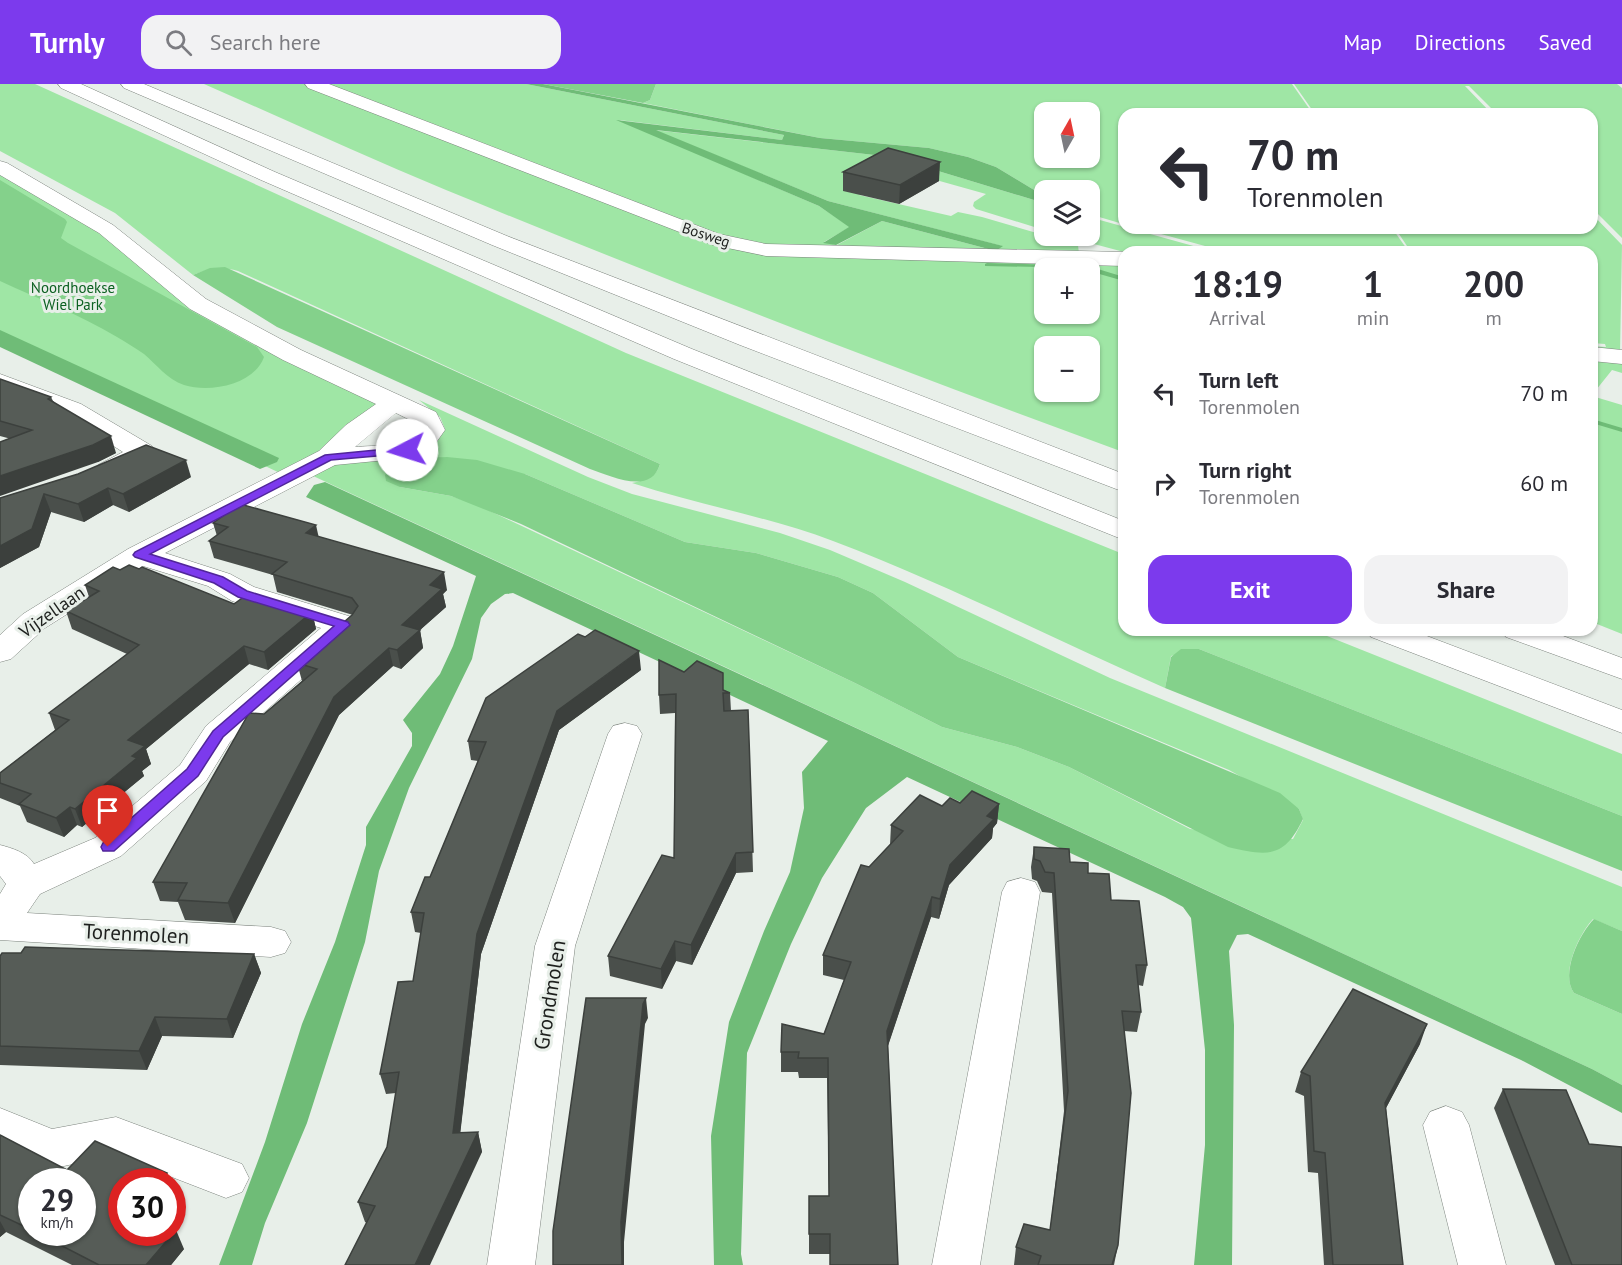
<!DOCTYPE html>
<meta charset="utf-8">
<style>
body{margin:0;font-family:"PT Sans",sans-serif;background:#f2f2f3;color:#2b2b33;height:100vh;display:flex;flex-direction:column;font-size:22px;white-space:nowrap}
*{box-sizing:border-box;margin:0}
p{font-size:20px;color:#7c7c81}
.icon{flex:none;width:33px;height:33px;fill:none;stroke:currentColor;stroke-width:2;stroke-linecap:round;stroke-linejoin:round}
.map{position:relative;flex:1;overflow:hidden}
.panel{position:absolute;left:1118px;top:162px;width:480px;height:390px;display:flex;flex-direction:column;background:#fff;border-radius:18px;box-shadow:0 2px 4px #0004}
.panel>*{flex:none}
.guide{position:absolute;left:1118px;top:24px;width:480px;height:126px;border-radius:18px;box-shadow:0 2px 4px #0004;background:#fff;color:#2b2b33;overflow:hidden}
.needle{width:39px;rotate:9deg}
.fabs{position:absolute;left:1034px;top:18px;display:grid;gap:12px}
.fabs a{display:grid;place-items:center;width:66px;height:66px;border-radius:12px;background:#fff;box-shadow:0 2px 4px #0004;font-size:30px}
.speed{position:absolute;left:18px;top:1084px;display:flex;gap:12px;font-size:30px;font-weight:700;text-align:center}
.speed>*{display:grid;place-content:center;width:78px;height:78px;border-radius:50%;background:#fff;box-shadow:0 2px 4px #0004;line-height:1}
.speed small{font-size:15px;font-weight:400}
.speed .limit{border:9px solid #d22;background:#fff;color:#111}
.pin{position:absolute;display:grid;place-items:center;width:51px;height:51px;color:#fff;margin:-62px -26px;border-radius:50% 50% 50% 0;rotate:-45deg;box-shadow:0 0 6px #0007}
.pin .icon{rotate:45deg}
.me{position:absolute;width:66px;margin:-33px;rotate:265deg;stroke-linejoin:round;filter:drop-shadow(0 0 4px #0008)}
.turn{display:flex;align-items:center;gap:21px;height:126px;padding:0 30px;font-size:27px}
.turn .icon{width:78px;height:78px;stroke-width:2.5}
.turn b{display:block;font-size:42px;line-height:51px}
.eta{display:flex;justify-content:space-evenly;align-items:center;height:102px;text-align:center}
.eta b{font-size:36px;font-weight:700;line-height:42px}
.action{display:flex;gap:12px;margin-top:auto;padding:12px 30px}
.action a{flex:1;height:69px;border-radius:18px;background:#7c3aed;color:#fff;font-size:24px;font-weight:700;line-height:69px;text-align:center}
.action a+a{background:#f2f2f3;color:#2b2b33}
ul{padding:0;list-style:none}
li{display:flex;align-items:center;gap:18px;height:90px;padding:0 30px}
li div{flex:1}
li b{display:block;font-size:22px}
li em{font-style:normal}
header{display:flex;align-items:center;gap:36px;box-sizing:border-box;height:84px;padding:0 30px;background:#7c3aed;color:#fff}
header strong{font-size:28px}
nav{display:flex;gap:33px;margin-inline-start:auto;font-size:21px}
.search{width:420px;height:54px;background:#f2f2f3;display:flex;align-items:center;gap:15px;box-sizing:border-box;padding:0 21px;border-radius:18px;color:#7c7c81;font-size:22px}
.map>svg:first-child{display:block}
.green{fill:#9fe6a5;fill-rule:evenodd}
.forest{fill:#84d18b}
.water{fill:#6fbc77}
.lines{fill:none;stroke-linecap:round;stroke-linejoin:round}
.stream{fill:#6fbc77;fill-rule:evenodd}
.street-casing{stroke:#7d847e;stroke-width:1}
.highway-casing{stroke:#7d847e;stroke-width:1}
.street{fill:#fff;fill-rule:evenodd}
.highway{fill:#fff;fill-rule:evenodd}
.wall{fill:#4a4f4b;fill-rule:evenodd}
.shaded-wall{fill:#3c403d}
.building{fill:#565c57;stroke:#3c403d;stroke-width:1.5}
.route{fill:#7c3aed;stroke:#51269a;stroke-width:1.5}
.labels{text-anchor:middle;stroke-width:6;stroke-linejoin:round;paint-order:stroke}
.far-street-label{font-size:15px;fill:#1e201e;stroke:#e8efe9}
.far-park-label{font-size:15px;fill:#0d6122;stroke:#e8efe9}
.street-label{font-size:18px;fill:#1e201e;stroke:#e8efe9}
.near-street-label{font-size:21px;fill:#1e201e;stroke:#e8efe9}
</style>
<header>
<strong>Turnly</strong>
<div class="search"><svg class="icon" aria-label="search" viewBox="0 0 24 24"><circle cx="10" cy="10" r="6"/><path d="M15 15l6 6"/></svg>Search here</div>
<nav><a>Map</a><a>Directions</a><a>Saved</a></nav>
</header>
<div class="map">
<svg width="1622" height="1181" viewBox="0 0 1622 1181">
<rect width="100%" height="100%" fill="#e8efe9"/>
<!-- green -->
<g class="green">
<path d="M0,0H35L626,269L1123,470L1124,546H1312L1622,670V732L1199,565L1171,572L1165,604C1054,555 946,500 833,457C767,432 698,421 632,399C645,396 656,394 660,380L238,187C221,182 210,184 193,191L115,129L0,67Z"/>
<path d="M204,0H309L721,160L1123,180V368C896,285 670,198 446,106C364,72 284,35 204,0ZM1044,184H1089V230H1044ZM1044,262H1089V308H1044Z"/>
<polygon points="322,0 526,0 784,51 782,56 619,36 819,122 850,143 824,158 837,161 882,137 996,167 1002,162 828,117 654,46 892,73 1044,119 1044,146 976,125 973,122 974,118 986,110 904,87 859,111 951,132 958,128 982,133 1078,161 1079,170 775,163 737,158"/>
<path d="M656,0H1292L1313,30H1124L1123,140L1089,130V106H1044V112L996,83L968,73L929,64L820,54L643,19L650,16ZM1044,28H1089V74H1044Z"/>
<polygon points="1294,0 1617,0 1622,4 1622,154 1592,124 1592,30 1497,30 1469,2 1465,2 1492,30 1315,30"/>
<polygon points="0,79 109,149 175,208 408,316 282,390 0,257"/>
<polygon points="1592,130 1622,161 1620,269 1592,266 1592,262 1606,263 1605,260 1592,259 1592,168 1411,168 1395,144 1592,144"/>
<polygon points="1089,133 1215,168 1124,168 1064,152 1089,152"/>
<polygon points="1139,144 1392,144 1409,168 1227,168"/>
<polygon points="1592,272 1622,276 1622,289 1612,286 1592,311"/>
<polygon points="1592,312 1622,321 1622,550 1592,538"/>
<path d="M419,316L588,393L632,410L780,449L830,466L905,498L1110,594L1622,803V847L1593,835C1579,850 1560,890 1574,909L1622,930V1001L1592,985L311,391L336,380L438,356L445,345L440,333ZM525,390L685,458L756,469L838,493L873,509L958,573L1229,686L1299,725L1303,736L1293,755L1190,745L1069,683L1017,663L942,643L855,599L475,420L451,412L400,403Z"/>
</g>
<!-- forest -->
<g class="forest">
<polygon points="543,0 656,0 650,16 643,19"/>
<path d="M0,96L65,135L67,138L61,154L68,159L257,263L264,273C254,301 210,309 184,301C167,295 157,281 144,270C135,264 126,258 117,253C80,231 39,215 0,197Z"/>
<path d="M225,183L660,380C651,412 611,392 590,385L277,243L193,191L210,184Z"/>
<path d="M447,373L477,376L525,390L685,458L756,469L838,493L873,509L958,573L1280,709L1299,725L1303,735C1284,775 1267,772 1228,763L1069,683L1017,663L942,643L855,599L521,440L451,412L400,403L386,397L385,391C401,374 424,374 447,373Z"/>
<polygon points="1181,565 1199,565 1622,732 1622,787 1165,604 1171,573"/>
<path d="M1594,835L1622,847V930L1574,909C1560,890 1579,850 1594,835Z"/>
</g>
<!-- water -->
<g class="water">
<polygon points="526,0 543,0 820,54 929,64 968,73 996,83 1044,112 1044,119 892,73 656,46 828,117 1003,162 996,167 882,137 836,161 823,159 849,143 819,122 616,36 782,56 784,51"/>
<polygon points="0,246 279,374 277,378 260,385 0,263"/>
<polygon points="325,398 1592,985 1622,1001 1622,1029 1521,976 1248,850 1237,851 1229,867 1234,941 1232,1181 1194,1181 1205,1061 1205,966 1191,834 1183,823 1165,813 907,693 866,724 822,794 791,860 747,969 741,1170 743,1181 714,1181 711,1052 729,938 764,847 790,788 804,724 802,688 828,657 513,509 505,510 491,520 481,534 472,575 409,704 379,787 365,858 307,1039 265,1139 252,1181 219,1181 265,1058 302,940 335,858 366,761 366,743 412,662 412,649 403,636 440,590 453,562 476,492 306,413 314,401"/>
</g>
<g class="lines">
<!-- stream -->
<g class="stream">
<polygon points="987,179 1088,182 1124,193 1124,197 1089,187 1089,184 985,182 985,180"/>
<polygon points="1592,335 1622,344 1622,348 1592,339"/>
</g>
<defs>
<g id="street">
<polygon points="305,0 329,0 719,150 766,160 1124,168 1124,182 766,172 713,161 308,4"/>
<path d="M0,77L7,79L113,141L206,215L301,266L436,328L445,346L430,367L407,374L335,381L165,469L230,490L254,503L355,534L360,541L355,548L230,658L206,697L121,772L40,810L27,829L271,843L285,847L291,858L285,869L271,873L0,856V810L6,800L0,792V761C12,764 28,769 34,780L95,754L180,681L206,642L321,544L232,517L208,502L143,482L45,544L11,575L0,578V551L23,530L128,465L319,367L346,341L376,320L283,276L190,225L99,149L0,91ZM396,329L416,339L419,346C405,364 376,361 355,363Z"/>
<polygon points="1592,263 1622,266 1622,280 1592,277"/>
<path d="M0,290L81,320L152,362L156,368C150,377 119,395 108,395C105,395 102,394 98,393L94,387L98,381L123,368L63,330L0,307Z"/>
<polygon points="625,639 637,642 642,650 575,862 535,1181 487,1181 535,862 608,650 613,642"/>
<polygon points="1021,794 1035,798 1040,808 980,1181 932,1181 1002,808 1007,798"/>
<polygon points="1446,1022 1462,1028 1469,1041 1506,1181 1458,1181 1423,1041 1430,1028"/>
<polygon points="0,1024 52,1045 116,1033 242,1080 249,1094 242,1108 226,1114 115,1071 50,1085 0,1064"/>
</g>
<g id="highway">
<polygon points="58,0 81,0 275,88 692,265 1124,437 1124,456 674,275 261,96 61,4"/>
<polygon points="121,0 144,0 507,152 1124,390 1124,408 740,261 492,161 124,4"/>
<polygon points="1366,546 1411,546 1622,626 1622,649 1371,553"/>
<polygon points="1501,546 1547,546 1622,574 1622,595 1506,553"/>
</g>
</defs>
<!-- street casing -->
<use href="#street" class="street-casing"/>
<!-- highway casing -->
<use href="#highway" class="highway-casing"/>
<!-- street -->
<use href="#street" class="street"/>
<!-- highway -->
<use href="#highway" class="highway"/>
</g>
<!-- wall -->
<g class="wall">
<polygon points="843,88 939,97 899,120 843,107"/>
<polygon points="0,295 51,313 53,317 116,369 98,378 0,352"/>
<polygon points="191,393 129,428 113,421 84,438 51,428 39,463 0,484 0,414"/>
<polygon points="213,439 318,453 447,506 443,510 446,523 420,546 423,564 401,585 393,582 339,631 235,839 185,836 178,818 160,817 153,798 264,630 302,597 297,579 353,531 277,508 273,491 214,474 209,457 217,452"/>
<polygon points="139,485 234,520 312,528 316,545 268,586 249,580 146,665 151,680 142,687 144,692 82,743 77,741 64,753 27,738 20,722 0,714 0,689 55,646 49,629 127,570 72,545 66,527 89,513 85,501 120,486"/>
<polygon points="641,586 559,646 481,870 460,1049 478,1048 482,1068 367,1139 365,1138 358,1118 387,1063 396,1009 386,1010 380,990 413,897 421,849 415,848 411,828 430,793 478,677 471,676 468,657"/>
<polygon points="684,588 730,609 731,627 748,626 753,788 736,789 692,881 676,877 662,905 610,892 608,872 674,774 675,629 660,630 659,611"/>
<polygon points="960,719 999,720 997,739 993,744 992,754 949,801 939,835 931,833 888,962 898,1181 830,1181 830,1170 809,1170 809,1112 829,1112 827,994 799,994 798,988 781,988 781,968 824,950 844,896 823,891 823,871 890,761 891,741 942,722"/>
<polygon points="1034,763 1070,778 1088,789 1111,816 1147,881 1143,902 1138,901 1141,928 1137,948 1124,947 1118,1161 1114,1181 1014,1181 1016,1163 1050,1146 1064,1027 1052,809 1042,808 1037,797 1032,795 1031,783"/>
<polygon points="254,870 261,889 233,954 162,952 147,986 0,981 0,872"/>
<polygon points="1420,960 1386,1024 1403,1181 1324,1181 1318,1089 1308,1088 1304,1012 1295,1008 1301,988"/>
<polygon points="1503,1005 1589,1060 1622,1181 1555,1181 1494,1024"/>
<path d="M0,1051L67,1086L167,1089L171,1098H122V1149L184,1165L171,1181H72L6,1148L0,1153ZM32,1098L82,1149H32Z"/>
</g>
<!-- shaded-wall -->
<g class="shaded-wall">
<polygon points="940,78 939,97 899,120 900,101"/>
<polygon points="111,352 116,369 98,378 0,412 0,392"/>
<polygon points="186,376 191,393 129,428 123,410"/>
<polygon points="108,404 113,421 84,438 78,420"/>
<polygon points="44,410 51,428 39,463 0,484 0,462"/>
<polygon points="316,441 320,459 306,449"/>
<polygon points="444,488 447,506 443,510 446,523 420,546 423,564 401,585 397,566 402,541 430,501"/>
<polygon points="312,528 316,545 268,586 264,568"/>
<polygon points="244,562 249,580 146,665 151,680 142,687 144,692 82,743 75,725 128,656"/>
<polygon points="389,564 393,582 339,631 235,839 228,819 334,613"/>
<polygon points="639,567 641,586 559,646 481,870 458,1069 453,1049 477,850 557,627"/>
<polygon points="999,720 997,739 993,744 992,754 949,801 939,835 940,815 950,781 987,732"/>
<polygon points="70,723 77,741 64,753 56,734"/>
<polygon points="736,769 736,789 692,881 691,861"/>
<polygon points="932,813 931,833 886,967 887,947"/>
<polygon points="675,857 676,877 662,905 661,885"/>
<polygon points="254,870 261,889 233,954 227,935"/>
<polygon points="646,914 648,934 645,940 624,1158 624,1181 622,1181 621,1138 643,920"/>
<polygon points="155,933 162,952 147,986 139,967"/>
<polygon points="1427,940 1420,960 1378,1039 1385,1019"/>
<polygon points="478,1048 482,1068 430,1181 415,1181"/>
<polygon points="167,1089 171,1098 159,1098"/>
<polygon points="172,1102 175,1109 172,1112"/>
<polygon points="0,1137 6,1148 0,1153"/>
<polygon points="176,1146 184,1165 171,1181 146,1181"/>
</g>
<!-- building -->
<g class="building">
<polygon points="888,64 940,78 900,101 843,88"/>
<polygon points="0,295 51,313 48,315 111,352 93,361 0,392 0,358 32,346 0,337"/>
<polygon points="146,361 186,376 123,410 108,404 78,420 44,410 32,445 0,462 0,414 78,390"/>
<polygon points="240,420 316,441 306,449 444,488 430,501 442,505 402,541 420,546 397,566 389,564 334,613 228,819 178,816 187,799 153,798 249,629 264,630 317,585 297,579 352,531 358,522 352,514 272,490 287,478 209,457 228,443 213,439"/>
<polygon points="129,481 139,485 142,483 234,520 249,509 312,528 264,568 244,562 128,656 145,662 132,672 137,674 75,725 70,723 56,734 19,720 31,710 0,699 0,689 69,636 49,629 139,561 66,527 99,507 85,501 113,483 120,486"/>
<polygon points="595,546 639,567 557,627 477,850 453,1049 478,1048 415,1181 345,1181 375,1122 358,1118 387,1063 399,988 380,990 398,898 413,897 424,829 411,828 425,793 430,793 486,658 468,657 486,614 578,550 585,553"/>
<polygon points="659,576 684,588 697,577 723,589 723,606 730,609 723,609 724,627 748,626 753,768 736,769 691,861 675,857 661,885 608,872 662,771 674,774 676,610 659,611"/>
<polygon points="972,707 999,720 987,732 994,735 950,781 940,815 932,813 887,947 898,1181 830,1181 830,1150 809,1150 809,1112 829,1112 828,974 798,974 799,968 781,968 782,940 824,950 851,878 823,871 861,781 869,783 903,747 891,741 920,711 942,722 950,714 960,719"/>
<polygon points="1034,763 1069,765 1070,778 1088,779 1088,789 1109,790 1111,816 1139,817 1147,881 1136,881 1141,928 1122,927 1131,1009 1118,1161 1112,1181 1038,1181 1041,1172 1016,1163 1024,1140 1050,1146 1068,1007 1054,789 1045,788 1040,777 1034,775"/>
<polygon points="25,863 254,870 227,935 155,933 139,967 0,962 0,872 2,869 21,869"/>
<polygon points="1353,905 1427,940 1385,1019 1403,1181 1333,1181 1325,1069 1314,1067 1310,992 1301,988"/>
<polygon points="586,914 646,914 643,920 621,1138 622,1181 553,1181 553,1147"/>
<polygon points="1503,1005 1566,1006 1589,1060 1622,1063 1622,1181 1572,1181"/>
<polygon points="0,1051 67,1086 95,1057 167,1089 159,1098 122,1098 122,1149 172,1149 172,1144 176,1146 146,1181 99,1181 37,1149 82,1149 82,1098 32,1098 32,1146 0,1131"/>
</g>
<!-- route -->
<polygon class="route" points="407,363 412,366 411,369 331,376 150,470 223,493 247,507 348,538 350,541 223,653 198,692 114,767 103,767 101,763 103,759 187,685 213,647 334,542 238,513 214,499 135,473 133,471 135,468 325,371"/>
<g class="labels">
<!-- far-street labels -->
<g class="far-street-label">
<text transform="translate(706 151) rotate(18)" y="5">Bosweg</text>
</g>
<!-- far-park labels -->
<g class="far-park-label">
<text x="73" y="209">Noordhoekse<tspan x="73" dy="17">Wiel Park</tspan></text>
</g>
<!-- street labels -->
<g class="street-label">
<text transform="translate(52 528) rotate(-35)" y="6">Vijzellaan</text>
</g>
<!-- near-street labels -->
<g class="near-street-label">
<text transform="translate(136 850) rotate(3)" y="7">Torenmolen</text>
<text transform="translate(550 911) rotate(-81)" y="7">Grondmolen</text>
</g>
</g>
</svg>
<div class="fabs">
<a><svg class="needle" viewBox="-14 -14 28 28"><path d="M0-13l5 13h-10z" fill="#e53935"/><path d="M0 13l5-13h-10z" fill="#7c7c81"/></svg></a>
<a><svg class="icon" aria-label="layers" viewBox="0 0 24 24"><path d="M12 4l9 5-9 5-9-5zM3 14l9 5 9-5"/></svg></a>
<a>+</a>
<a>−</a>
</div>
<div class="speed"><div>29<small>km/h</small></div><div class="limit">30</div></div>
<div class="pin" style="left:108px;top:763px;background:#d93025"><svg class="icon" aria-label="arrive" viewBox="0 0 24 24"><path d="M6 21V4h12l-3 4 3 4H6"/></svg></div>
<svg class="me" style="left:407px;top:366px" viewBox="-20 -20 40 40"><circle r="19" fill="#fff"/><path d="M0-13L10 11 0 6-10 11z" fill="#7c3aed"/></svg>
<div class="guide">
<div class="turn"><svg class="icon" aria-label="left" viewBox="0 0 24 24"><path d="M17 20v-9H6M10 6l-5 5 5 5"/></svg><div><b>70 m</b>Torenmolen</div></div>
</div>
<section class="panel">
<div class="eta">
<div><b>18:19</b><p>Arrival</p></div>
<div><b>1</b><p>min</p></div>
<div><b>200</b><p>m</p></div>
</div>
<ul>
<li><svg class="icon" aria-label="left" viewBox="0 0 24 24"><path d="M17 20v-9H6M10 6l-5 5 5 5"/></svg><div><b>Turn left</b><p>Torenmolen</p></div><em>70 m</em></li>
<li><svg class="icon" aria-label="right" viewBox="0 0 24 24"><path d="M7 20v-9h11M14 6l5 5-5 5"/></svg><div><b>Turn right</b><p>Torenmolen</p></div><em>60 m</em></li>
</ul>
<div class="action"><a>Exit</a><a>Share</a></div>
</section>
</div>
